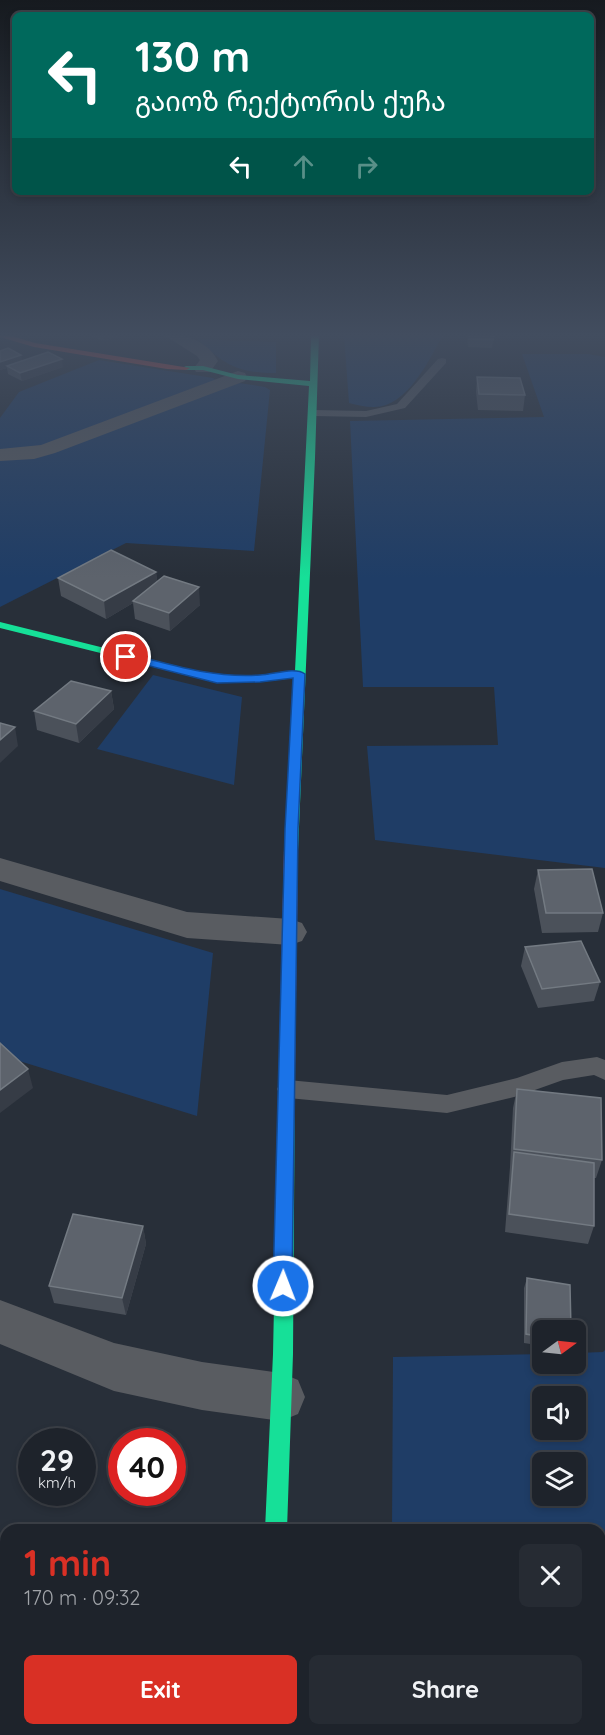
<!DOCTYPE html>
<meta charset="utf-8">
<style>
body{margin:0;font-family:Quicksand,"Noto Sans Georgian",sans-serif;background:#262b33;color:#f1f3f6;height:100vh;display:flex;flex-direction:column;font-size:22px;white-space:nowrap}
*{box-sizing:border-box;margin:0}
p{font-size:20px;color:#a1a4a9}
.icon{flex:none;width:33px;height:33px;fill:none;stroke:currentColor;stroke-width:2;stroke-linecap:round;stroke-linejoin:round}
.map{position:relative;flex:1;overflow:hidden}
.side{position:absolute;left:0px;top:1524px;width:606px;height:212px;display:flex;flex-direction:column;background:#1e232b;border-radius:18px 18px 0 0;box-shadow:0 3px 9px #0003,0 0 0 2px #3c4047}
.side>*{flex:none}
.top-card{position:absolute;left:12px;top:12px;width:582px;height:183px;border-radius:9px;box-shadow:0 3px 9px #0003,0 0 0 2px #3c4047;background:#00695c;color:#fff;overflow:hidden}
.needle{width:39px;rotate:75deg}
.controls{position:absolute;left:532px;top:1320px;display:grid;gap:12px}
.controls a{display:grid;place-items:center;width:54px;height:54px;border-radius:9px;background:#1e232b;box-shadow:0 3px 9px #0003,0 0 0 2px #3c4047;font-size:30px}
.speed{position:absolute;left:18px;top:1428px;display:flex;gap:12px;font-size:30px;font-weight:700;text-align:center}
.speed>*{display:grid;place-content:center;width:78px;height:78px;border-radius:50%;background:#1e232b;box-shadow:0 3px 9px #0003,0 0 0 2px #3c4047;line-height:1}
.speed small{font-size:15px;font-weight:400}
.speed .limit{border:9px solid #d22;background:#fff;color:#111}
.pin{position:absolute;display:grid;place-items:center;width:51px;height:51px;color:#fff;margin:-26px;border:3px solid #fff;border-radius:50%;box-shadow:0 2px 6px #0007}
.me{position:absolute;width:66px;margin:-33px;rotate:1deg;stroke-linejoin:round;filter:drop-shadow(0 0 4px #0008)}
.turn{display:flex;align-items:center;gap:21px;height:126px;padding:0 24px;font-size:27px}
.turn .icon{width:78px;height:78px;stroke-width:2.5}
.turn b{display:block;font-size:42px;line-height:51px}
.lanes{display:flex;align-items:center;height:57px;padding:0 24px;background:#0003;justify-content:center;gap:30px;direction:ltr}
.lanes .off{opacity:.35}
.round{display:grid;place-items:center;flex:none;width:63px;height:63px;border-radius:9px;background:#262b33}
.summary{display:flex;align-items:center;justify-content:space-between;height:102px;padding:0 24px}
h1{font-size:36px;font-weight:800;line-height:45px;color:#d93025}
.primary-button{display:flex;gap:12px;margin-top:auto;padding:12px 24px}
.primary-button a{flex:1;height:69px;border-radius:9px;background:#d93025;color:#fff;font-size:24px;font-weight:800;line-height:69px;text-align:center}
.primary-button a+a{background:#262b33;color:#f1f3f6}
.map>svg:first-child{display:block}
.green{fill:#1f3d66;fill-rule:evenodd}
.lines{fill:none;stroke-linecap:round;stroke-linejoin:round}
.lane{fill:#595c61;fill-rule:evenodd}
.street{fill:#595c61;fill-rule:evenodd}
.fast{fill:#16e098;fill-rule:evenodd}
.jam{fill:#f24e42;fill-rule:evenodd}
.wall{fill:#4b515a}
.shaded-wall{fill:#363c46}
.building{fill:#5d636c;stroke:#737a82;stroke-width:1.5}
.route{fill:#1a73e8;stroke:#114b97;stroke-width:1.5}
</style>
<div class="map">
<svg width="605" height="1735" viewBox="0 0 605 1735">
<rect width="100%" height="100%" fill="#282f39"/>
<!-- green -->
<g class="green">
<path d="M344,335H443C429,360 407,408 373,407C365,407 357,405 349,403Z"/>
<path d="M197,339L276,342V373C237,373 225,365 197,339Z"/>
<polygon points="522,354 588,354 605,357 605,868 375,840 367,746 498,745 494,687 363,687 350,421 544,417"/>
<polygon points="99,360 213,378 217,381 59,442 0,453 0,418 19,392"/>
<polygon points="239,383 265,387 270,390 254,551 126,543 0,607 0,461"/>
<polygon points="153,675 242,697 234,785 97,749"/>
<polygon points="0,889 213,953 197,1116 0,1055"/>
<path d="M605,1350V1735H392V1730H600V1530H392L393,1357L543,1354V1364H576V1353L603,1352ZM543,1396H576V1430H543ZM543,1462H576V1496H543Z"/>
</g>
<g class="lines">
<!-- lane -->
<g class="lane">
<polygon points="442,358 446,359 446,363 405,408 366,417 314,416 309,413 314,410 366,411 397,404 438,359"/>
<polygon points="597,1057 605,1060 605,1080 594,1075 563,1080 518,1096 447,1113 288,1098 280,1095 277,1089 280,1083 288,1080 447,1095 517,1078 562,1062"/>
</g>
<!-- street -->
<g class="street">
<path d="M164,335C186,334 207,340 218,361L210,372H196L194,368L200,360L197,356Z"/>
<polygon points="238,371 245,373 247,377 245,381 55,453 34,459 0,461 0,449 41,445"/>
<polygon points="0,858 187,912 290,919 302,923 307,932 302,941 290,945 187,938 0,881"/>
<polygon points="0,1300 114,1343 202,1362 281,1373 298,1380 305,1397 298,1414 281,1421 202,1410 114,1391 0,1344"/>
</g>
<!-- fast -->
<g class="fast">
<polygon points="311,335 319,335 315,458 298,850 291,855 284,850 294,678 260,682 217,682 0,628 0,622 217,676 260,676 295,671 309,386 238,379 203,370 186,370 182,368 186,366 203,366 238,375 310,381"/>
<polygon points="287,1060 293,1061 295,1066 293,1354 287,1530 265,1530 273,1354 279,1066 281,1061"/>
<rect x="254" y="1730" width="24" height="5"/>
</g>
<!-- jam -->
<g class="jam">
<polygon points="0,335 8,335 35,343 190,368 186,370 167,369 34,347 0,337"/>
<polygon points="291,845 298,850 295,1066 293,1071 287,1072 281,1071 279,1066 284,850"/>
</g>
</g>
<!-- wall -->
<g class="wall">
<polygon points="89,335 122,335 104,341"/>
<polygon points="467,335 494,335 492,348 468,347"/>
<polygon points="0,351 22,361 63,367 22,381 8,374 7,368 0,370"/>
<polygon points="477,377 525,395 523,411 478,410 476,392"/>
<polygon points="156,572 157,582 200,605 170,631 135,619 133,603 106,619 61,596 58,578"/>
<polygon points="111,691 114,709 79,743 37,730 34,711"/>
<polygon points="538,870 603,913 598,932 542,933 534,889"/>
<polygon points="525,947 600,982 594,1001 538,1008 521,966"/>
<polygon points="517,1089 602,1160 596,1178 594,1178 594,1226 588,1244 505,1232 510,1167 513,1108"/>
<polygon points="143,1226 146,1244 126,1315 54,1303 49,1286"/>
<polygon points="527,1278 543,1330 543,1346 524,1343 524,1288"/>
</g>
<!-- shaded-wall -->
<g class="shaded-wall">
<polygon points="103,335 122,335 104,341"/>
<polygon points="21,355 23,363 7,366 7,368 0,370 0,362"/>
<polygon points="62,359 63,367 22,381 20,373"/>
<polygon points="156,572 158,589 133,601 133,603 106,619 104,601"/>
<polygon points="199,587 200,605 170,631 169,613"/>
<polygon points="111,691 114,709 79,743 76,724"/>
<polygon points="15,727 18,746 0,763 0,740"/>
<polygon points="28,1069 33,1088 0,1113 0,1090"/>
<polygon points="143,1226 146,1244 126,1315 122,1298"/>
</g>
<!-- building -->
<g class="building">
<polygon points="469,335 494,335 493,340 469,339"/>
<polygon points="8,348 21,355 0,362 0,351"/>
<polygon points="48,352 62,359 20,373 7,366"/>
<polygon points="477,377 520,378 525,395 479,394"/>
<polygon points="111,550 156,572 104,601 58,578"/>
<polygon points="164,576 199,587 169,613 133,601"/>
<polygon points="71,681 111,691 76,724 34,711"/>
<polygon points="0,723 15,727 0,740"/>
<polygon points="592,869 603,913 546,913 538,870"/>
<polygon points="581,941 600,982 542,989 525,947"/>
<polygon points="0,1043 28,1069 0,1090"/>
<polygon points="517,1089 601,1098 602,1160 514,1149"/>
<polygon points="514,1152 594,1163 594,1226 509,1214"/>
<polygon points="73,1214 143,1226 122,1298 49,1286"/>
<polygon points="527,1278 570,1285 571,1330 543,1330 543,1337 526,1334"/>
</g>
<!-- sky -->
<linearGradient id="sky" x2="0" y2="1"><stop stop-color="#161a1f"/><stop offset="0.58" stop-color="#424d5f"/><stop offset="1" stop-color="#424d5f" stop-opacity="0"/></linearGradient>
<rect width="605" height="578" fill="url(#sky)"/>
<!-- route -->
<path class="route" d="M126,653C172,665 212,678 260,675C272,675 295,666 305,674L298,829L292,1286L289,1293L283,1295L276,1293L273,1286L285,829L293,678L260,682L217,683L122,659V654Z"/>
</svg>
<div class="controls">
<a><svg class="needle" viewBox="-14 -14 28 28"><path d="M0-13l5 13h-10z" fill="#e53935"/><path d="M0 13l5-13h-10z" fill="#a1a4a9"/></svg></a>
<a><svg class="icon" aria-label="sound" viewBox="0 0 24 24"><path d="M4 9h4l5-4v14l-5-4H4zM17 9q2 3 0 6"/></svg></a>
<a><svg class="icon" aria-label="layers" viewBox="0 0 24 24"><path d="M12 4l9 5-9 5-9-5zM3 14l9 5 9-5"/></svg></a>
</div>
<div class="speed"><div>29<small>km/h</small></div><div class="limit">40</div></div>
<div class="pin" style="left:126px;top:657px;background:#d93025"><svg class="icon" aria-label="arrive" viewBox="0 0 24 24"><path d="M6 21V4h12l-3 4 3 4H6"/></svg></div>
<svg class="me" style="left:283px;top:1286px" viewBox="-20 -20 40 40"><circle r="17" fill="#1a73e8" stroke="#fff" stroke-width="3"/><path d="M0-11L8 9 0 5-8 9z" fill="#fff"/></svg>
<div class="top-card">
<div class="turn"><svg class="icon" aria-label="left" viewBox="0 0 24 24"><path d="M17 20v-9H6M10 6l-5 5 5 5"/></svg><div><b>130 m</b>გაიოზ რექტორის ქუჩა</div></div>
<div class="lanes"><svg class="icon" aria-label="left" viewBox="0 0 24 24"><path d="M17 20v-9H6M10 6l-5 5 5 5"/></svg><svg class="icon off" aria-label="ahead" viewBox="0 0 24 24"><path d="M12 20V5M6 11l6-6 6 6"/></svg><svg class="icon off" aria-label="right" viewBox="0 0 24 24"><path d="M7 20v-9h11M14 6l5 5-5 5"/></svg></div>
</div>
<section class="side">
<div class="summary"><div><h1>1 min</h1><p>170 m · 09:32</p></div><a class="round"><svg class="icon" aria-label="close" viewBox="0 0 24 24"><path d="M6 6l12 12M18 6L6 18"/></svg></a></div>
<div class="primary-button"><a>Exit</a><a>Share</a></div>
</section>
</div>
